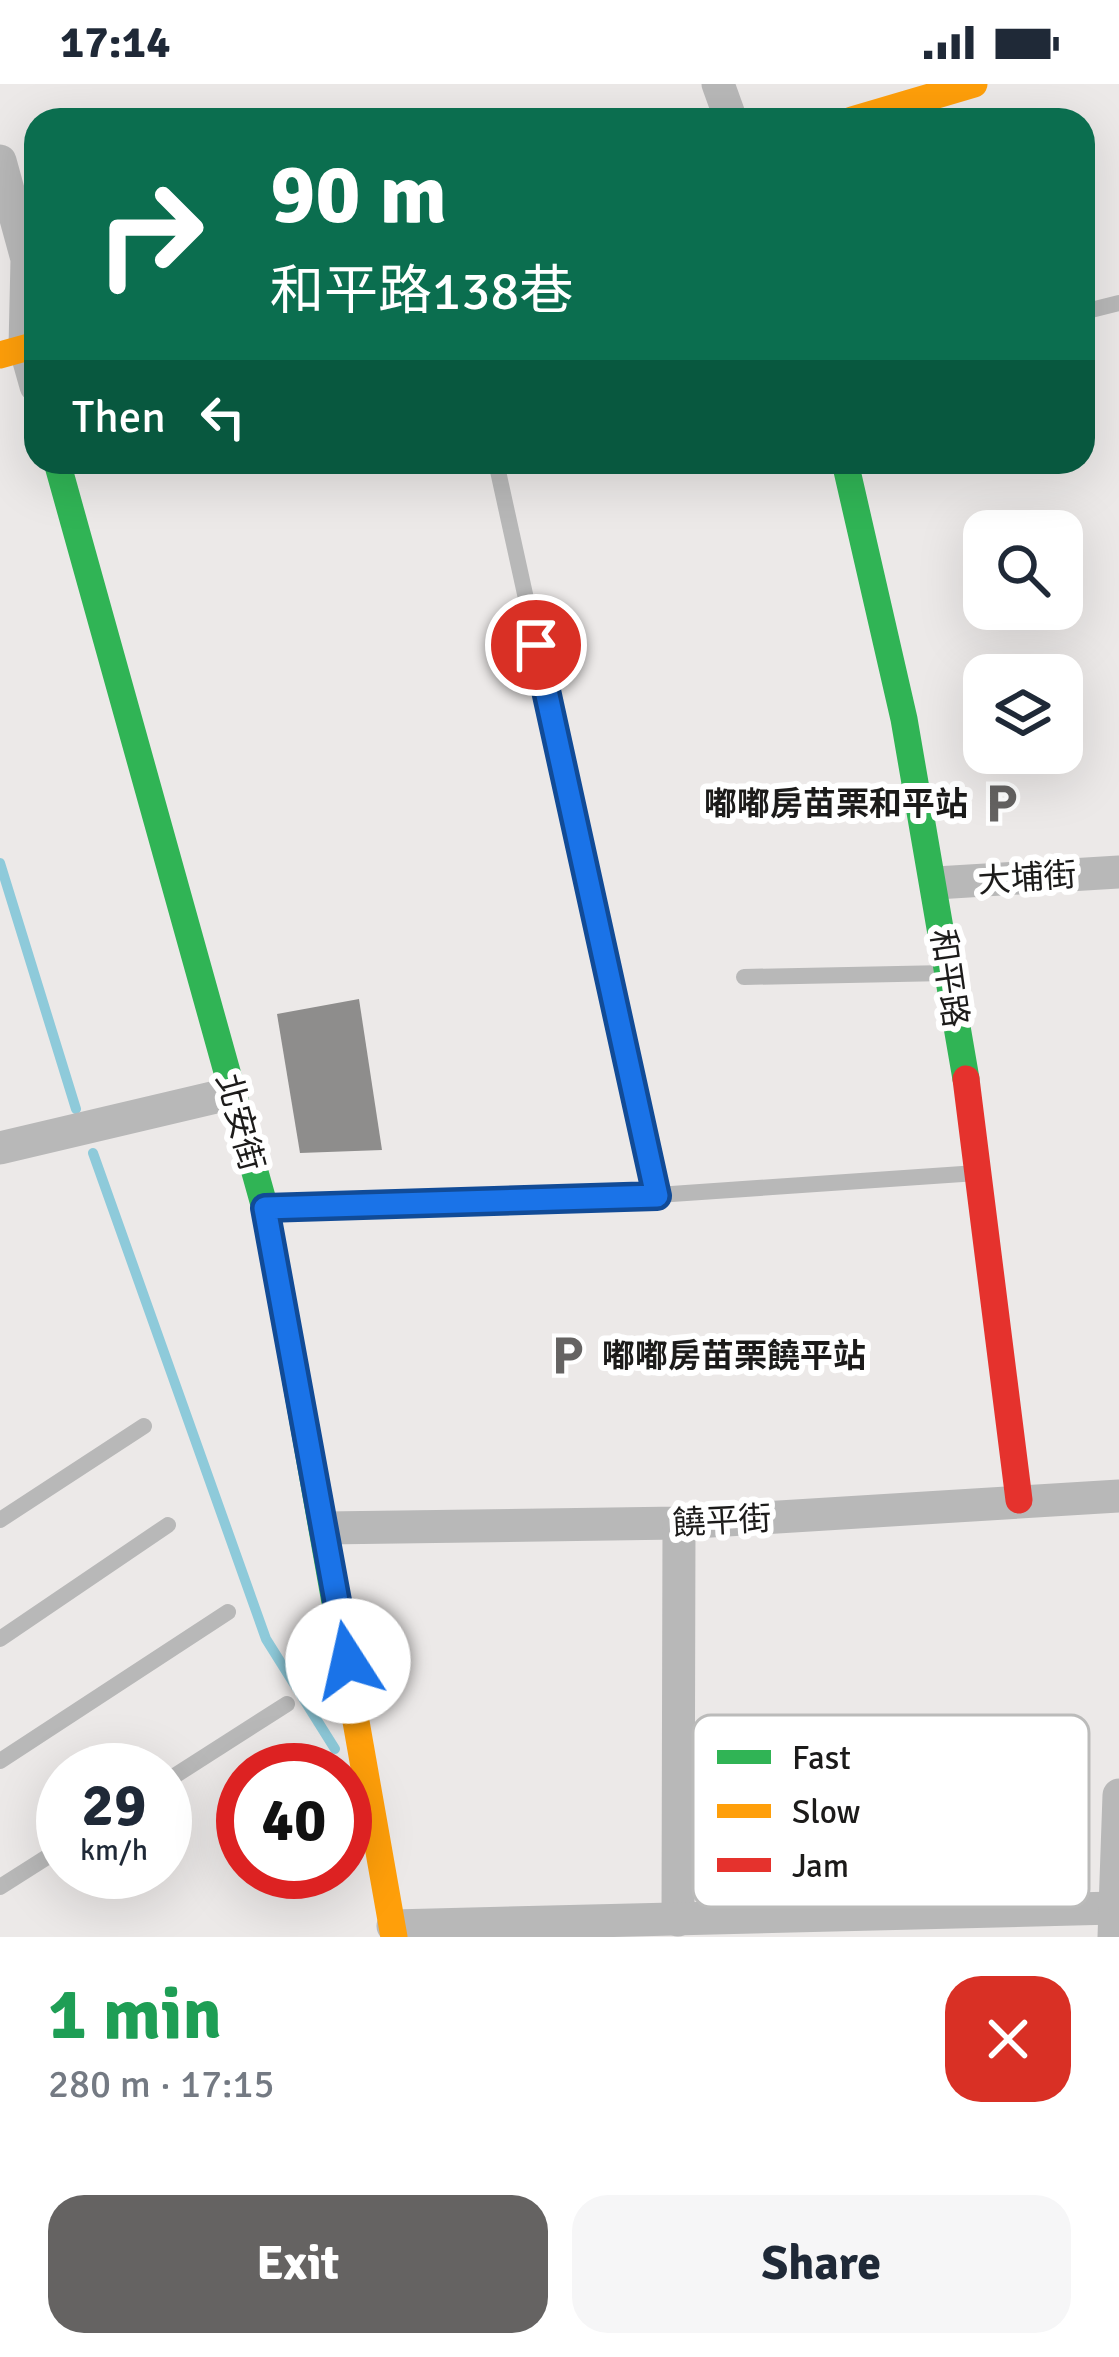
<!DOCTYPE html>
<meta charset="utf-8">
<style>
body{margin:0;font-family:Signika,"Noto Sans TC",sans-serif;background:#f6f6f7;color:#1f2937;height:100vh;display:flex;flex-direction:column;font-size:45px;white-space:nowrap}
*{box-sizing:border-box;margin:0}
p{font-size:39px;color:#747a83}
.icon{flex:none;width:66px;height:66px;fill:none;stroke:currentColor;stroke-width:2;stroke-linecap:round;stroke-linejoin:round}
.map{position:relative;height:1853px;overflow:hidden}
.details{display:flex;flex-direction:column;background:#fff;flex:1}
.details>*{flex:none}
.guide{position:absolute;left:24px;top:24px;width:1071px;height:366px;border-radius:36px;box-shadow:0 12px 48px #0002;background:#0b6e4f;color:#fff;overflow:hidden}
.controls{position:absolute;left:963px;top:426px;display:grid;gap:24px}
.controls a{display:grid;place-items:center;width:120px;height:120px;border-radius:24px;background:#fff;box-shadow:0 12px 48px #0002;font-size:60px}
.speed{position:absolute;left:36px;top:1659px;display:flex;gap:24px;font-size:60px;font-weight:700;text-align:center}
.speed>*{display:grid;place-content:center;width:156px;height:156px;border-radius:50%;background:#fff;box-shadow:0 12px 48px #0002;line-height:1}
.speed small{font-size:30px;font-weight:400}
.speed .limit{border:18px solid #d22;background:#fff;color:#111}
.pin{position:absolute;display:grid;place-items:center;width:102px;height:102px;color:#fff;margin:-51px;border:6px solid #fff;border-radius:50%;box-shadow:0 3px 12px #0007}
.me{position:absolute;width:132px;margin:-66px;rotate:350deg;stroke-linejoin:round;filter:drop-shadow(0 0 9px #0008)}
.turn{display:flex;align-items:center;gap:42px;height:252px;padding:0 48px;font-size:54px}
.turn .icon{width:156px;height:156px;stroke-width:2.5}
.turn b{display:block;font-size:84px;line-height:102px}
.then{display:flex;align-items:center;height:114px;padding:0 48px;background:#0003;gap:24px;font-size:45px}
.round{display:grid;place-items:center;flex:none;width:126px;height:126px;border-radius:36px;background:#f6f6f7}
.head{display:flex;align-items:center;justify-content:space-between;height:204px;padding:0 48px}
h1{font-size:72px;font-weight:700;line-height:90px;color:#1e9e55}
.cta{display:flex;gap:24px;margin-top:auto;padding:24px 48px}
.cta a{flex:1;height:138px;border-radius:36px;background:#656362;color:#fff;font-size:48px;font-weight:700;line-height:138px;text-align:center}
.cta a+a{background:#f6f6f7;color:#1f2937}
.status{display:flex;justify-content:space-between;align-items:center;height:84px;padding:0 60px;background:#fff;direction:ltr}
.status svg{height:33px;fill:currentColor}
.map>svg:first-child{display:block}
.lines{fill:none;stroke-linecap:round;stroke-linejoin:round}
.stream{stroke:#8ecada;stroke-width:10}
.building{fill:#8e8d8c}
.lane{stroke:#b8b8b8;stroke-width:16}
.street{stroke:#b8b8b8;stroke-width:33}
.fast{stroke:#30b455;stroke-width:27}
.slow{stroke:#ff9f0a;stroke-width:27}
.jam{stroke:#e5322d;stroke-width:27}
.route-casing{stroke:#114b97;stroke-width:30}
.route{stroke:#1a73e8;stroke-width:21}
.labels{text-anchor:middle;stroke-width:12;stroke-linejoin:round;paint-order:stroke}
.poi-label{font-size:33px;font-weight:bold;fill:#1c1b1a;stroke:#fff;text-anchor:end}
.street-label{font-size:33px;fill:#1c1b1a;stroke:#fff}
.key{fill:#fff;stroke:#bbbbba;stroke-width:3}
.key-label{font-size:33px;fill:#1c1b1a}
</style>
<div class="status"><b>17:14</b><svg viewBox="0 0 49 12"><path d="M0 12V9h3v3zM5 12V6h3v6zM10 12V3h3v9zM15 12V0h3v12zM26 1h20v11H26zM47 4h2v5h-2z"/></svg></div>
<div class="map">
<svg width="1119" height="1853" viewBox="0 0 1119 1853">
<rect width="100%" height="100%" fill="#ece9e8"/>
<g class="lines">
<!-- stream -->
<g class="stream">
<polyline points="0,779 76,1025"/>
<polyline points="93,1069 266,1555 335,1665"/>
</g>
</g>
<!-- building -->
<polygon class="building" points="359,915 382,1066 300,1069 277,930"/>
<g class="lines">
<!-- lane -->
<g class="lane">
<polyline points="1083,228 1119,219"/>
<polyline points="496,378 657,1111"/>
<polyline points="744,893 947,889"/>
<polyline points="265,1124 657,1111 977,1089"/>
<polyline points="0,1436 144,1342"/>
<polyline points="0,1555 168,1441"/>
<polyline points="0,1677 228,1528"/>
<polyline points="165,1698 287,1620"/>
<polyline points="678,1698 1023,1717"/>
<polyline points="0,1803 63,1763"/>
</g>
<!-- street -->
<g class="street">
<polyline points="718,0 731,36"/>
<polyline points="0,77 27,175 25,263 36,302"/>
<polyline points="936,799 1119,788"/>
<polyline points="0,1064 233,1009"/>
<polyline points="325,1444 679,1439 1119,1412"/>
<polyline points="678,1836 679,1439"/>
<polyline points="393,1842 1114,1824"/>
<polyline points="1114,1853 1119,1711"/>
</g>
<!-- fast -->
<g class="fast">
<polyline points="57,378 265,1124 336,1524"/>
<polyline points="845,378 904,635 966,995"/>
</g>
<!-- slow -->
<g class="slow">
<polyline points="852,36 974,0"/>
<polyline points="0,271 36,261"/>
<polyline points="336,1524 394,1853"/>
</g>
<!-- jam -->
<polyline class="jam" points="966,995 1019,1416"/>
</g>
<g class="lines">
<defs>
<polyline id="route" points="348,1577 265,1124 657,1112 536,561"/>
</defs>
<!-- route casing -->
<use href="#route" class="route-casing"/>
<!-- route -->
<use href="#route" class="route"/>
</g>
<!-- icons -->
<defs>
<symbol id="parking-bare" viewBox="-9 -9 18 18"><path d="M-3.5-5.5H1a3.5 3.5 0 0 1 0 7H-1V5.5H-3.5ZM-1-3.4V-.6H.8a1.4 1.4 0 0 0 0-2.8Z" fill="#656362" stroke="#fff" stroke-width="2.5" paint-order="stroke"/></symbol>
</defs>
<g fill-rule="evenodd">
<use href="#parking-bare" x="972" y="690" width="59" height="59"/>
<use href="#parking-bare" x="538" y="1242" width="59" height="59"/>
</g>
<g class="labels">
<!-- poi labels -->
<g class="poi-label">
<text x="968" y="731">嘟嘟房苗栗和平站</text>
<text x="602" y="1283" text-anchor="start">嘟嘟房苗栗饒平站</text>
</g>
<!-- street labels -->
<g class="street-label">
<text transform="translate(1027 793) rotate(-4)" y="12">大埔街</text>
<text transform="translate(950 894) rotate(82)" y="12">和平路</text>
<text transform="translate(241 1038) rotate(75)" y="12">北安街</text>
<text transform="translate(722 1436) rotate(-3)" y="12">饒平街</text>
</g>
</g>
<!-- legend -->
<rect x="693" y="1631" width="396" height="192" rx="18" class="key"/>
<rect x="717" y="1666" width="54" height="14" fill="#30b455"/>
<rect x="717" y="1720" width="54" height="14" fill="#ff9f0a"/>
<rect x="717" y="1774" width="54" height="14" fill="#e5322d"/>
<g class="key-label">
<text x="792" y="1685">Fast</text>
<text x="792" y="1739">Slow</text>
<text x="792" y="1793">Jam</text>
</g>
</svg>
<div class="controls">
<a><svg class="icon" aria-label="search" viewBox="0 0 24 24"><circle cx="10" cy="10" r="6"/><path d="M15 15l6 6"/></svg></a>
<a><svg class="icon" aria-label="layers" viewBox="0 0 24 24"><path d="M12 4l9 5-9 5-9-5zM3 14l9 5 9-5"/></svg></a>
</div>
<div class="speed"><div>29<small>km/h</small></div><div class="limit">40</div></div>
<div class="pin" style="left:536px;top:561px;background:#d93025"><svg class="icon" aria-label="arrive" viewBox="0 0 24 24"><path d="M6 21V4h12l-3 4 3 4H6"/></svg></div>
<svg class="me" style="left:348px;top:1577px" viewBox="-20 -20 40 40"><circle r="19" fill="#fff"/><path d="M0-13L10 11 0 6-10 11z" fill="#1a73e8"/></svg>
<div class="guide">
<div class="turn"><svg class="icon" aria-label="right" viewBox="0 0 24 24"><path d="M7 20v-9h11M14 6l5 5-5 5"/></svg><div><b>90 m</b>和平路138巷</div></div>
<div class="then">Then<svg class="icon" aria-label="left" viewBox="0 0 24 24"><path d="M17 20v-9H6M10 6l-5 5 5 5"/></svg></div>
</div>
</div>
<section class="details">
<div class="head"><div><h1>1 min</h1><p>280 m · 17:15</p></div><a class="round" style="background:#d93025;color:#fff"><svg class="icon" aria-label="close" viewBox="0 0 24 24"><path d="M6 6l12 12M18 6L6 18"/></svg></a></div>
<div class="cta"><a>Exit</a><a>Share</a></div>
</section>
